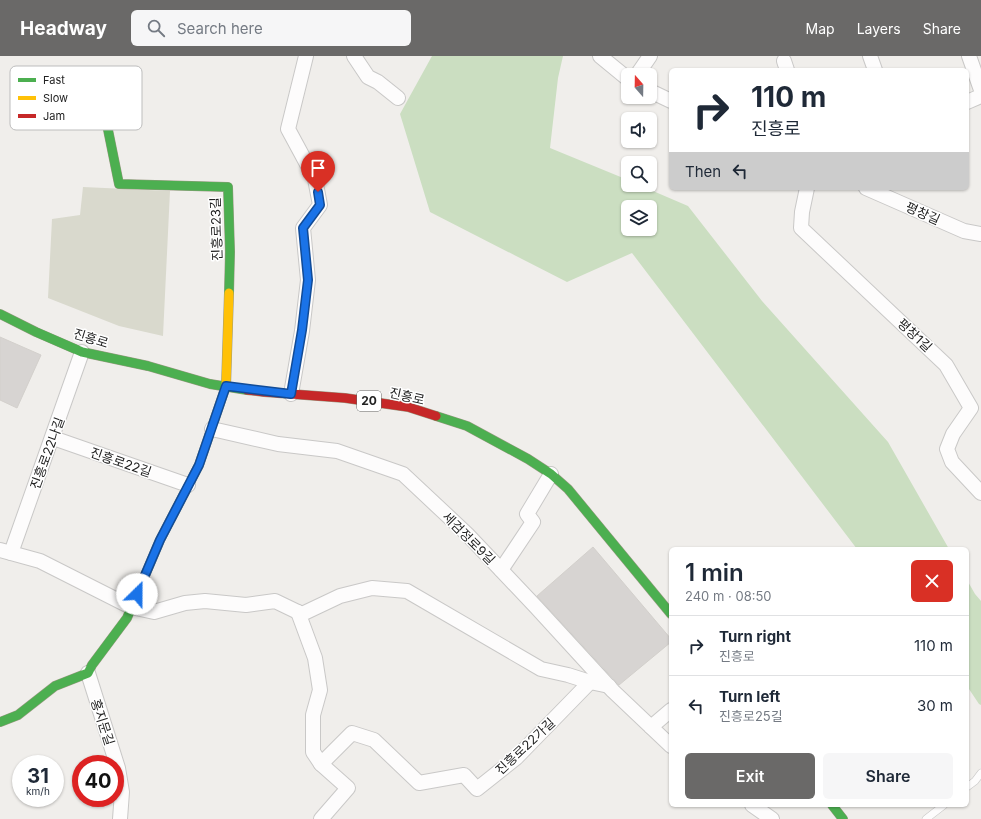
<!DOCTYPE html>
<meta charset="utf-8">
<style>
body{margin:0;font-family:Inter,"Noto Sans KR",sans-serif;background:#f6f6f7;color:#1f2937;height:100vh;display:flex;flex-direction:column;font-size:15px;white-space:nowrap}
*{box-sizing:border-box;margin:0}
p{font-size:13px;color:#747a83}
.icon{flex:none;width:22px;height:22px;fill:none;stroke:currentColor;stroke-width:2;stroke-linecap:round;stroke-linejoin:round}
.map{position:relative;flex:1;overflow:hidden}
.drawer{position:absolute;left:669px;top:491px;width:300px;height:260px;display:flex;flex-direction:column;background:#fff;border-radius:6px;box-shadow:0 1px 3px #0004}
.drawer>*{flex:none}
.hud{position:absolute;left:669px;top:12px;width:300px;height:122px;border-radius:6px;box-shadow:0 1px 3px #0004;background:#fff;color:#1f2937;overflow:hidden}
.needle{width:26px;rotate:340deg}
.buttons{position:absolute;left:621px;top:12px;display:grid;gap:8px}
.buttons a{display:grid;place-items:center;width:36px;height:36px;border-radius:6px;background:#fff;box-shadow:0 1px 3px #0004;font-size:20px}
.speed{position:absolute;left:12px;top:699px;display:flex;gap:8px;font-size:20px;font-weight:700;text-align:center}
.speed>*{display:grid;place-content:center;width:52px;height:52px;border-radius:50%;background:#fff;box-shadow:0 1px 3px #0004;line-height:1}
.speed small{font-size:10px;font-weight:400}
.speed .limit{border:6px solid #d22;background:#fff;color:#111}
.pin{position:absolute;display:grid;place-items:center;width:34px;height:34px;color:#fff;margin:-41px -17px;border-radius:50% 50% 50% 0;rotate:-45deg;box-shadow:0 0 4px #0007}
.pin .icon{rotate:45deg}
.me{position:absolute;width:44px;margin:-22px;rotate:23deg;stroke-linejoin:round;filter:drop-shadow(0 0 3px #0008)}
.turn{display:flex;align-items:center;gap:14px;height:84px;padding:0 16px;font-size:18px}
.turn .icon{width:52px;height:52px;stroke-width:2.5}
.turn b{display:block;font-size:28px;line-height:34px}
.then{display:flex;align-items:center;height:38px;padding:0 16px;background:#0003;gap:8px;font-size:15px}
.round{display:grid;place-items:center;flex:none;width:42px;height:42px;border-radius:6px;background:#f6f6f7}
.summary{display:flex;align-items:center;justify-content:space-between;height:68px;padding:0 16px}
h1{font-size:24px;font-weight:600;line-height:30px}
.primary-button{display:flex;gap:8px;margin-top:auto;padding:8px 16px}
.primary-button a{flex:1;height:46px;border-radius:6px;background:#6a6968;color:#fff;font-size:16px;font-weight:600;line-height:46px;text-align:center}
.primary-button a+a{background:#f6f6f7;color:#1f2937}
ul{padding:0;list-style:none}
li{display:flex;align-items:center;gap:12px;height:60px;padding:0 16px;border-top:1px solid #e0e1e3}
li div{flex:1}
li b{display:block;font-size:15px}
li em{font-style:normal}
header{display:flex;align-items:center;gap:24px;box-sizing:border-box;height:56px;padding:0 20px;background:#6a6968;color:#fff}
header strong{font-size:19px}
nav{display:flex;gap:22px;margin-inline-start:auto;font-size:14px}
.search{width:280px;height:36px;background:#f6f6f7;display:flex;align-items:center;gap:10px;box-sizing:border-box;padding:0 14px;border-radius:6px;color:#747a83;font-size:15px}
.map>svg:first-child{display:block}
.construction{fill:#d9d9cd}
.forest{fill:#cbdec1;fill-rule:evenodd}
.building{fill:#d7d4d2;stroke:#d3d0cc}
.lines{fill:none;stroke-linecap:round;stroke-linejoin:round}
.lane-casing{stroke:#c9c8c7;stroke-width:8}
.street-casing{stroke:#c9c8c7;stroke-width:16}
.fast-casing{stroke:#999a82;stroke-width:10}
.slow-casing{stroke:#999a82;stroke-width:10}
.jam-casing{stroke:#999a82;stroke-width:10}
.lane{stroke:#fdfcfc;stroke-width:7}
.street{stroke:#fdfcfc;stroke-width:14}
.fast{stroke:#4caf50;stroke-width:9}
.slow{stroke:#ffc107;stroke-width:9}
.jam{stroke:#c62828;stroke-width:9}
.route-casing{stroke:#114b97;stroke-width:10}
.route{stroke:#1a73e8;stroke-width:7}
.labels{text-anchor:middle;stroke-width:3;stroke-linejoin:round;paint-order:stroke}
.shield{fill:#fff;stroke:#646464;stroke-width:1}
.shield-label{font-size:12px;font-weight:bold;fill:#222}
.street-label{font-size:13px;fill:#222;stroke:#fff}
.key{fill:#fff;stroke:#bdbdbd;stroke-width:1}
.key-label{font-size:11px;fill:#222}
</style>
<header>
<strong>Headway</strong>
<div class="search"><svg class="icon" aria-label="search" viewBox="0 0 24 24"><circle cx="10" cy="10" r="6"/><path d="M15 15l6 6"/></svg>Search here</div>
<nav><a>Map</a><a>Layers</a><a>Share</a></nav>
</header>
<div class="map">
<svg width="981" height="763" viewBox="0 0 981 763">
<rect width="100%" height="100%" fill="#f0eeeb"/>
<!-- construction -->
<polygon class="construction" points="83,131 170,135 163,280 119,270 48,242 52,163 80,159"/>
<!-- forest -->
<g class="forest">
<path d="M432,0H563L558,22L550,92L628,124V129H639L688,150L762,245L888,386L949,493H857L632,197L567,226L430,156L400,58ZM628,151H650V173H628Z"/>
<polygon points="967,524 975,538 981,545 981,649 979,648 967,630"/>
</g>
<!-- building -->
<g class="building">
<polygon points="0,281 41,299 17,352 0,344"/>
<polygon points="593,491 671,583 671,586 619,629 537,540"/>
</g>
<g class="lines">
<defs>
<g id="lane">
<polyline points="967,731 975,725 981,717"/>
<polyline points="926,763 944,749"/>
</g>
<g id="street">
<polyline points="354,0 368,21 378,26 398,42"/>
<polyline points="600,0 628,23"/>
<polyline points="870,0 875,14"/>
<polyline points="969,0 981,34"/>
<polyline points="784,5 787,14"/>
<polyline points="637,19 650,0"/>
<polyline points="650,35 671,45"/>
<polyline points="967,46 981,40"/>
<polyline points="807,132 802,156 801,172 946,309 971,352 953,378 947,393 952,406 981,437"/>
<polyline points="866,132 964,175 981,178"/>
<polyline points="291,338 302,275 308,224 303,172 320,149 315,123 288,73 306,0"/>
<polyline points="212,373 278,388 337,395 403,418 467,478 536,551 613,635 671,690"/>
<polyline points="53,382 188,429"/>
<polyline points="0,494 40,505 131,551 154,556 185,547 205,545 246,549 275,545 302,558 340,540 372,532 407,535 541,613 568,619 590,626 609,630"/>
<polyline points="11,497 82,296"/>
<polyline points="501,514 533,466 527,458 551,418"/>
<polyline points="298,556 315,602 320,634 313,659 313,696 321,708"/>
<polyline points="88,617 118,712 122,736 120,763"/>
<polyline points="651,671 671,654"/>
<polyline points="752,749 772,763"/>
<polyline points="321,763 348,732 321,708 352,677 374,684 419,727 464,719 477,733 516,702 590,626"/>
</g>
<g id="fast">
<polyline points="103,49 119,128 228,131 230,196 229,237"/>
<polyline points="0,258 36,276 82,296 148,310 210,328 247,334"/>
<polyline points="436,360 467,370 528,403 551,418 568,433 671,558"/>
<polyline points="0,666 18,659 55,630 88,617 92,609 127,562 138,536"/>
<polyline points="832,749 843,763"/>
</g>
<polyline id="slow" points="138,536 160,484 199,409 226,330 229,237"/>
<polyline id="jam" points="247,334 264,336 345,342 408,351 436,360"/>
</defs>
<!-- lane casing -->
<use href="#lane" class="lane-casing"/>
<!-- street casing -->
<use href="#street" class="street-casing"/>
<!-- fast casing -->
<use href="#fast" class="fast-casing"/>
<!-- slow casing -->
<use href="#slow" class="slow-casing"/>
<!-- jam casing -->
<use href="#jam" class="jam-casing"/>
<!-- lane -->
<use href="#lane" class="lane"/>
<!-- street -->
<use href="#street" class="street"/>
<!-- fast -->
<use href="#fast" class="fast"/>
<!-- slow -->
<use href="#slow" class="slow"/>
<!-- jam -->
<use href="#jam" class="jam"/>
</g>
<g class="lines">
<defs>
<polyline id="route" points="137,538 160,484 199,409 226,330 291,338 302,274 308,224 303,172 320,149 318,136"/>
</defs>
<!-- route casing -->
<use href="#route" class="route-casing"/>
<!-- route -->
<use href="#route" class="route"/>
</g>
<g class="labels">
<!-- shield labels -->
<rect class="shield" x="357" y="335" width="24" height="20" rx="3"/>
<g class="shield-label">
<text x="369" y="349">20</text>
</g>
<!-- street labels -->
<g class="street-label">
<text transform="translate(923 157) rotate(24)" y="5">평창길</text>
<text transform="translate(216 173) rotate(-92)" y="5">진흥로23길</text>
<text transform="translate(915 279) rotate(43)" y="5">평창1길</text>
<text transform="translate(91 282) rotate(17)" y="5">진흥로</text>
<text transform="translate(407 340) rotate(13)" y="5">진흥로</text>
<text transform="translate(47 397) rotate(-70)" y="5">진흥로22나길</text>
<text transform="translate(121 406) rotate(19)" y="5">진흥로22길</text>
<text transform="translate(469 482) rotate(45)" y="5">세검정로9길</text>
<text transform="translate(103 666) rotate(72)" y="5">홍지문길</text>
<text transform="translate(525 690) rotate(-43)" y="5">진흥로22가길</text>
</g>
</g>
<!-- legend -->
<rect x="10" y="10" width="132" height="64" rx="6" class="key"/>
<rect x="18" y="22" width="18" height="4" fill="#4caf50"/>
<rect x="18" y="40" width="18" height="4" fill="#ffc107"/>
<rect x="18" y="58" width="18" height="4" fill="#c62828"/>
<g class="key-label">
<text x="43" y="28">Fast</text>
<text x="43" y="46">Slow</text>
<text x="43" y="64">Jam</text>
</g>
</svg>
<div class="buttons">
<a><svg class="needle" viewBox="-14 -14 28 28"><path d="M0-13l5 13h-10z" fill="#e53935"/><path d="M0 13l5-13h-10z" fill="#747a83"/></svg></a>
<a><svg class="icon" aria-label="sound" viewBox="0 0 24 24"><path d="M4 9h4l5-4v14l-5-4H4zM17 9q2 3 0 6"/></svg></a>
<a><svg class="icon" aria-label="search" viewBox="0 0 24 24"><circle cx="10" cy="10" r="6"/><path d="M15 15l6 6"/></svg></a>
<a><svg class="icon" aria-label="layers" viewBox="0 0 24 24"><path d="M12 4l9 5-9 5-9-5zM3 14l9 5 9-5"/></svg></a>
</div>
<div class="speed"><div>31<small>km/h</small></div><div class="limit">40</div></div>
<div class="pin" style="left:318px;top:136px;background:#d93025"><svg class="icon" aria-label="arrive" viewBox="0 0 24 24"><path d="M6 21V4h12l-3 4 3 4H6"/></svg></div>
<svg class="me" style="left:137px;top:538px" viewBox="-20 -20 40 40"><circle r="19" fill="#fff"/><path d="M0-13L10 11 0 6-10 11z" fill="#1a73e8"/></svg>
<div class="hud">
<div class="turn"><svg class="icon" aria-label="right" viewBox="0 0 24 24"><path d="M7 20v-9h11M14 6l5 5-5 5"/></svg><div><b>110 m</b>진흥로</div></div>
<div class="then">Then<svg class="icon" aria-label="left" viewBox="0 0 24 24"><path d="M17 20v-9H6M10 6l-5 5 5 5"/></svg></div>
</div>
<section class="drawer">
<div class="summary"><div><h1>1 min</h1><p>240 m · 08:50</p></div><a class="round" style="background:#d93025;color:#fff"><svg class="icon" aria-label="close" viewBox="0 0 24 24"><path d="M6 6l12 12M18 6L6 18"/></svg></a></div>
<ul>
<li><svg class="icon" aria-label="right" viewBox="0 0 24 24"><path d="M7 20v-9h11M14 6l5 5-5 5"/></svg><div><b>Turn right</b><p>진흥로</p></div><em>110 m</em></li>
<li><svg class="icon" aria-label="left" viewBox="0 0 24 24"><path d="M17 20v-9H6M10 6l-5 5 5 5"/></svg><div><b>Turn left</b><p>진흥로25길</p></div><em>30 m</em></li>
</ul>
<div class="primary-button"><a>Exit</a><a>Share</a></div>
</section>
</div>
